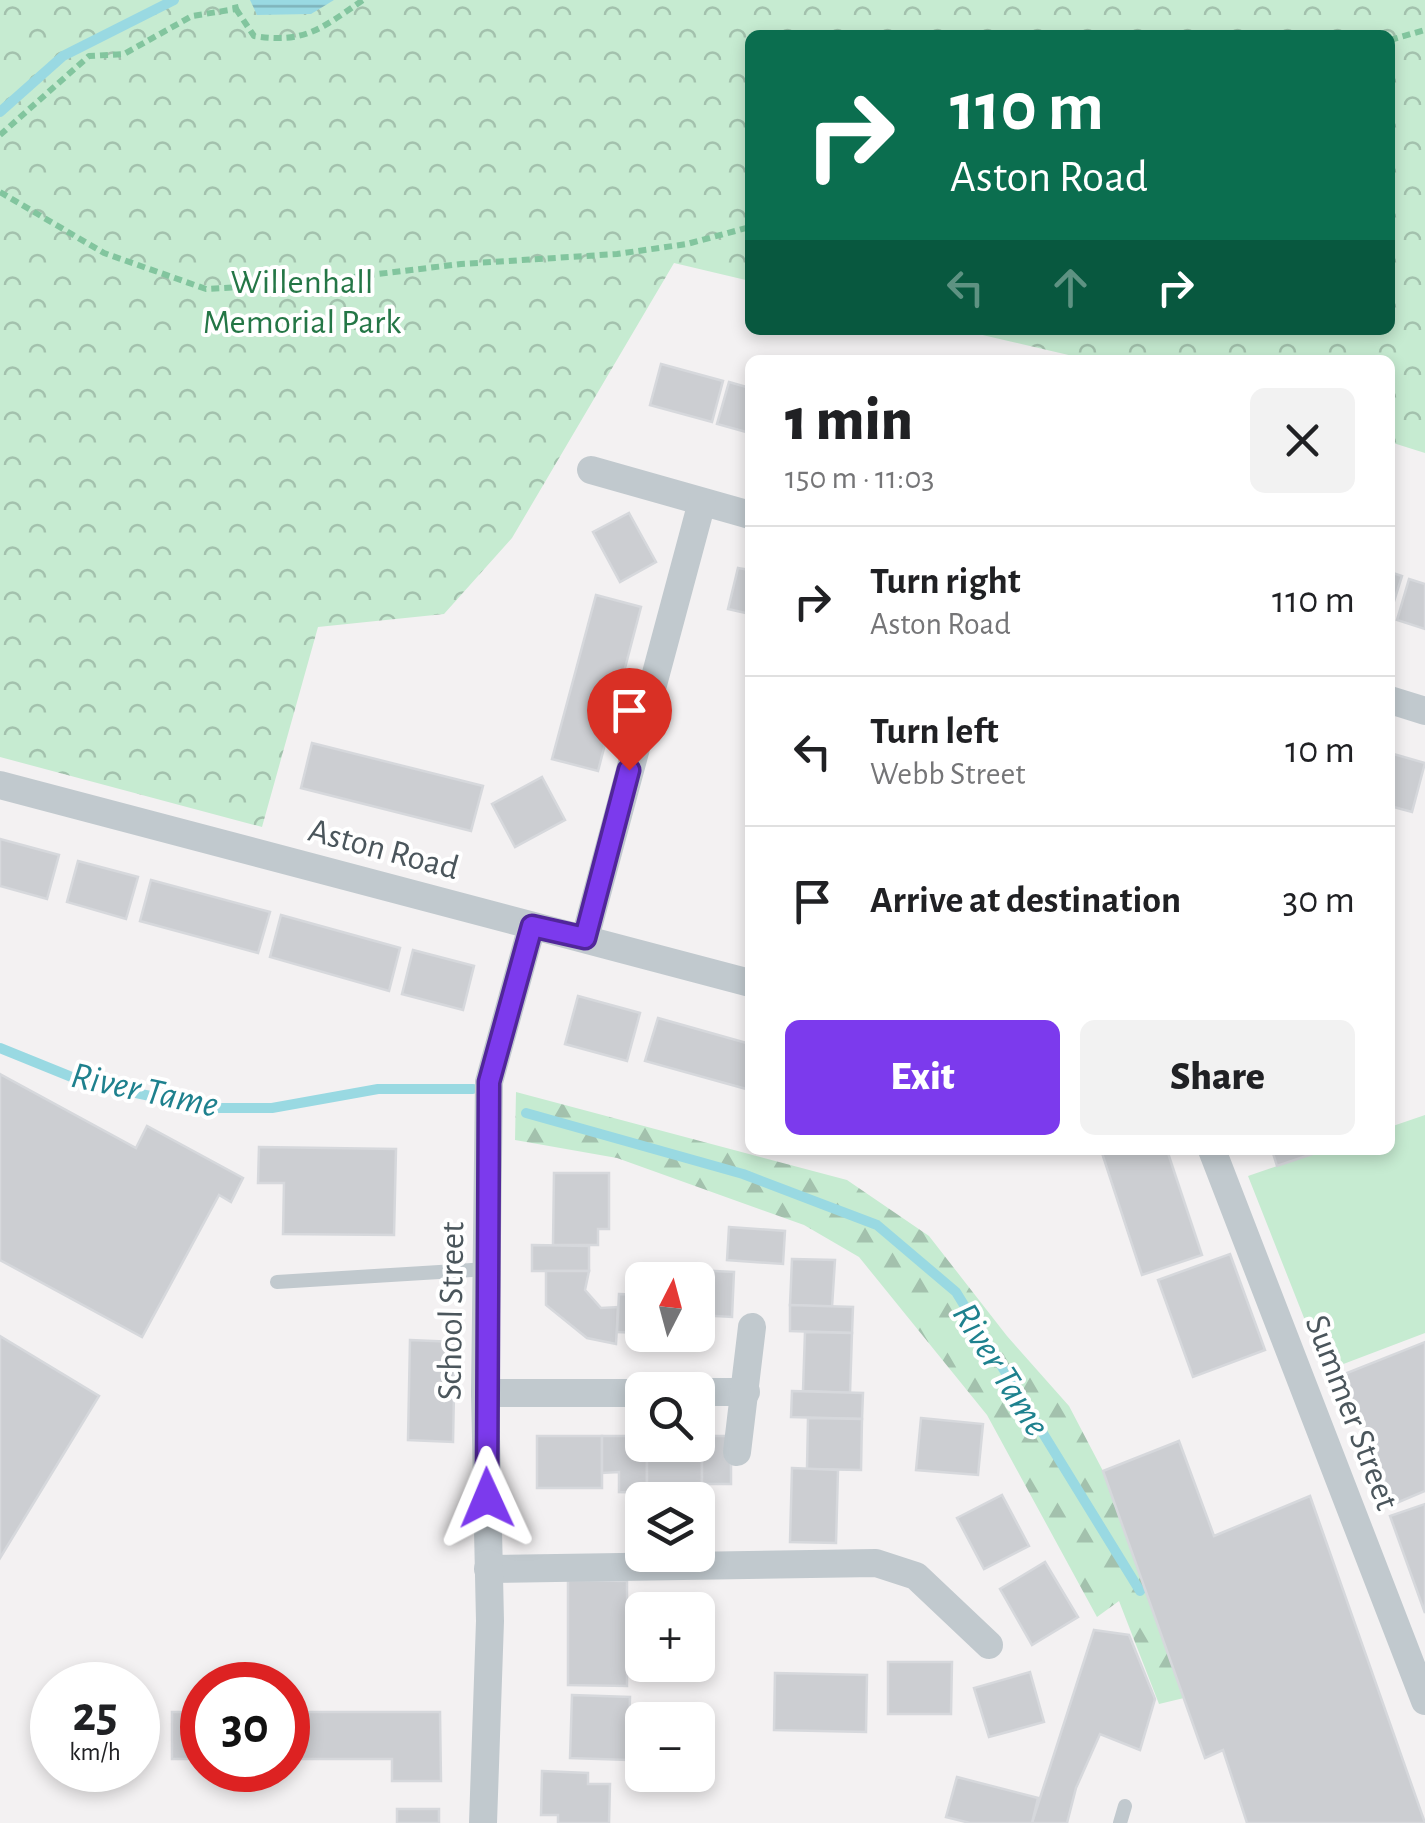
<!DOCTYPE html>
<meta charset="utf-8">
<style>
body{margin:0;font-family:"Alegreya Sans",sans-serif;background:#f2f2f2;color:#202124;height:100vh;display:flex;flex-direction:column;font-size:38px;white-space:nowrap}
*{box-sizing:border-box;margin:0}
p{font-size:32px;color:#757577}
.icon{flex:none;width:55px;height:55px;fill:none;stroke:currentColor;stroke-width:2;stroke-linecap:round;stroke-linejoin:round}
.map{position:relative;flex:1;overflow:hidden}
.side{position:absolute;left:745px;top:355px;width:650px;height:800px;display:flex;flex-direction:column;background:#fff;border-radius:15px;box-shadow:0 5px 15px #0003}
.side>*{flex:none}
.top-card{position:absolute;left:745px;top:30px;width:650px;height:305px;border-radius:15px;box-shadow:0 5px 15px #0003;background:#0b6e4f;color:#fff;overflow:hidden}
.needle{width:65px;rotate:6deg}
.controls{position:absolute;left:625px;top:1262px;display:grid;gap:20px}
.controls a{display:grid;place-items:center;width:90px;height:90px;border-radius:15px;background:#fff;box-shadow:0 5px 15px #0003;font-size:50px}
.speed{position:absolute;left:30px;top:1662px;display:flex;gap:20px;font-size:50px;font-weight:700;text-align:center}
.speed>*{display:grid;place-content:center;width:130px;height:130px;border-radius:50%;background:#fff;box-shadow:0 5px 15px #0003;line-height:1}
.speed small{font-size:25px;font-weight:400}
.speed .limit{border:15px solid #d22;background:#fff;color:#111}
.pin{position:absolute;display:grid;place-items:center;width:85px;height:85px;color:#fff;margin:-102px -42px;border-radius:50% 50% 50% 0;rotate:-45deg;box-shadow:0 0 10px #0007}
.pin .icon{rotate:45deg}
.me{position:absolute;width:110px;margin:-55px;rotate:359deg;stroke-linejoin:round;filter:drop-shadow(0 0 8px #0008)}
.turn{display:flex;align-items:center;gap:35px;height:210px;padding:0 40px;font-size:45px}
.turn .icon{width:130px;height:130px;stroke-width:2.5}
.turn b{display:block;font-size:70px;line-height:85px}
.lanes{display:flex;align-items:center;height:95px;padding:0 40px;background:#0003;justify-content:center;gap:50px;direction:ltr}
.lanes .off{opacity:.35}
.round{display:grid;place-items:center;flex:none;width:105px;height:105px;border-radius:15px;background:#f2f2f2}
.summary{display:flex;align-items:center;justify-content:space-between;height:170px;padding:0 40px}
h1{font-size:60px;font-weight:800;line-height:75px}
.button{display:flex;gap:20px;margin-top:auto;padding:20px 40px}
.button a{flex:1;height:115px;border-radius:15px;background:#7c3aed;color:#fff;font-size:40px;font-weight:800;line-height:115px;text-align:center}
.button a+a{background:#f2f2f2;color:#202124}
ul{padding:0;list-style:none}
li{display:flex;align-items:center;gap:30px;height:150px;padding:0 40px;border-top:2px solid #e0e0e0}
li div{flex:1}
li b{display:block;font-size:38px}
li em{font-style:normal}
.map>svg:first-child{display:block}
.green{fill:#c6ebd1}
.forest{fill:url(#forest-firs)}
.park{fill:url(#park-crowns)}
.water{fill:url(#water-rules)}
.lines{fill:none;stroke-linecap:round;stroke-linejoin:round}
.stream{stroke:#99d9e2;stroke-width:10}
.building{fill:#ccced2;stroke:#d6d8dc;stroke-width:2.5}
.path{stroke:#82c59e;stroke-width:6;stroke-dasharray:8 5;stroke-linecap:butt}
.lane{stroke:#c1c9ce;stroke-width:14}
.street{stroke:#c1c9ce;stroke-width:28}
.route-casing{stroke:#51269a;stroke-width:25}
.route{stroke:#7c3aed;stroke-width:18}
.labels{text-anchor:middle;stroke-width:8;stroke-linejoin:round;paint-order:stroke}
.park-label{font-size:35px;fill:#247646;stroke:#fff}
.street-label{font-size:35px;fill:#4b565c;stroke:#fff}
.water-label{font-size:38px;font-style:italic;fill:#1e818e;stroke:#fff}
</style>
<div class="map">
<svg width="1425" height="1823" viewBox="0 0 1425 1823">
<defs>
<pattern id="forest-firs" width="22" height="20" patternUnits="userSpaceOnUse" patternTransform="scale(2.5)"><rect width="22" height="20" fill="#c6ebd1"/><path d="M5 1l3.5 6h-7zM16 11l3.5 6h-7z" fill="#a3c1ad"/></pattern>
<pattern id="park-crowns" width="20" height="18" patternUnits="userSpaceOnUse" patternTransform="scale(2.5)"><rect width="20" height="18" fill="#c6ebd1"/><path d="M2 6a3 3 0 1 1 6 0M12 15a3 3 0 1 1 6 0" fill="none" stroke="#a3c1ad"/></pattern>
<pattern id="water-rules" width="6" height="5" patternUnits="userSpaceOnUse" patternTransform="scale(2.5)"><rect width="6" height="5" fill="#99d9e2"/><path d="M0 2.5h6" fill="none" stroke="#7fb3ba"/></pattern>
</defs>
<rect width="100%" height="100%" fill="#f3f1f2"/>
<!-- green -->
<polygon class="green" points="1425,1115 1425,1333 1325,1371 1248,1176 1324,1150 1390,1150 1390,1127"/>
<!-- forest -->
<polygon class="forest" points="516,1092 847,1180 929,1236 1007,1336 1069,1406 1103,1471 1184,1698 1159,1704 1119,1601 1097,1617 987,1415 859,1257 804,1225 617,1158 515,1140"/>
<!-- park -->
<polygon class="park" points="0,0 1425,0 1425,453 1390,442 1390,360 1090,360 961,330 1390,330 1390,35 750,35 750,281 674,263 512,538 444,614 318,627 262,827 0,757"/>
<!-- water -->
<polygon class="water" points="250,0 334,0 311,14 257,15"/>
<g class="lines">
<!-- stream -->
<g class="stream">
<polyline points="0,112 63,56 174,0"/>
<polyline points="0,1048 84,1082 207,1108 272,1108 378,1089 473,1089"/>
<polyline points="526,1113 743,1174 877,1225 956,1292 1140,1591"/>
</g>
</g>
<!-- building -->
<g class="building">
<polygon points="661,364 723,381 712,422 650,405"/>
<polygon points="729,382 750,388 750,433 717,424"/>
<polygon points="629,513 656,562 620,582 593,532"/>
<polygon points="738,568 750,570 750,614 728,609"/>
<polygon points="1390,572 1402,576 1390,614"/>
<polygon points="1409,579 1425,584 1425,629 1397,620"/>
<polygon points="596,595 641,607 598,771 552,759"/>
<polygon points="312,743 483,786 471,831 301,788"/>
<polygon points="1390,753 1425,763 1412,812 1390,806"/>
<polygon points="542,777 565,820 515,847 492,804"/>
<polygon points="0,839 59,855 47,899 0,886"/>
<polygon points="78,861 138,877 126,919 67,902"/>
<polygon points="151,880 270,912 258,953 140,921"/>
<polygon points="281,915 400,948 389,991 270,957"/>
<polygon points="413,950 474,966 463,1010 402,994"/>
<polygon points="578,996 640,1013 627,1061 565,1044"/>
<polygon points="658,1018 750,1044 750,1090 645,1061"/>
<polygon points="0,1074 136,1148 147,1126 243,1178 231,1202 219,1195 142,1337 0,1260"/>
<polygon points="259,1147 396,1149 394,1235 283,1234 284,1183 258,1183"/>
<polygon points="1101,1150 1167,1150 1202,1255 1142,1275"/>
<polygon points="1272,1150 1324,1150 1277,1166"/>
<polygon points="554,1173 609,1173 609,1229 598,1229 598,1245 553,1245"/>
<polygon points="729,1227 785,1231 783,1264 727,1260"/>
<polygon points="532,1245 589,1246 589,1271 532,1271"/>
<polygon points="1230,1254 1265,1350 1193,1377 1158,1280"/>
<polygon points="792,1259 835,1260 832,1307 790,1305"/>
<polygon points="675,1269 734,1272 732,1317 698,1315 698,1280 674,1280"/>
<polygon points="546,1271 589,1271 585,1290 601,1308 618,1307 616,1344 587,1338 546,1305"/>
<polygon points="619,1294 642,1295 642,1333 617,1332"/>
<polygon points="790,1305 853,1307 852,1333 790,1331"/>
<polygon points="805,1332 852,1333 850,1393 803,1391"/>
<polygon points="0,1336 99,1396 0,1558"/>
<polygon points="410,1340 455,1342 453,1442 408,1440"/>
<polygon points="1425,1342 1425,1491 1394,1504 1342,1375"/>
<polygon points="792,1391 863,1393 862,1419 791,1417"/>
<polygon points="808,1418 862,1419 861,1470 807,1469"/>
<polygon points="921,1418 983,1424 978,1475 916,1470"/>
<rect x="537" y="1436" width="65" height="52"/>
<polygon points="602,1436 642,1436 642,1445 647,1445 647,1493 619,1492 619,1472 602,1473"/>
<polygon points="698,1436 702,1436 702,1493 647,1493 647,1445 698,1445"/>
<rect x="702" y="1436" width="29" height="48"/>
<polygon points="1179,1441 1214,1536 1310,1496 1425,1823 1247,1823 1223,1750 1205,1758 1103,1471"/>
<polygon points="792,1468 838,1470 836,1543 790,1542"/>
<polygon points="1002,1495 1029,1546 984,1569 957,1518"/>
<polygon points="1425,1504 1425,1613 1390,1516"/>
<polygon points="1045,1562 1078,1617 1032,1645 1000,1589"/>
<polygon points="568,1580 627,1581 627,1686 568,1685"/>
<polygon points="1094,1630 1129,1635 1155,1699 1140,1750 1100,1734 1076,1788 1067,1823 1032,1823"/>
<polygon points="888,1662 952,1662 951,1714 888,1714"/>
<polygon points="1030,1672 1044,1722 989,1737 974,1688"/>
<polygon points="775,1673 867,1675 866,1732 774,1730"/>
<polygon points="572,1695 630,1697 628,1760 570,1758"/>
<rect x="172" y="1712" width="30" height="47"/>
<polygon points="288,1712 440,1712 441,1781 392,1781 392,1759 288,1759"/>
<polygon points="542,1771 588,1773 588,1784 610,1784 609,1823 558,1823 558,1815 541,1815"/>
<polygon points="957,1777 1038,1798 1032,1823 970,1823 946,1817"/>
<rect x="397" y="1809" width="42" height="14"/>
</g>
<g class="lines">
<!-- path -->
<g class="path">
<path d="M236,9L254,36C305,44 322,28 363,0"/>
<polyline points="1390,40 1425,30"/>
<polyline points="0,135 89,56 124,54 192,16 236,9 234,0"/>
<polyline points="0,192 104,253 206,289 295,284 461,264 617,254 687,244 750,227"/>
</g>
<!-- lane -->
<g class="lane">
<polyline points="277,1282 488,1269"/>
<polyline points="1120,1823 1125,1806"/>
</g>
<!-- street -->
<g class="street">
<polyline points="591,470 750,515"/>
<polyline points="1390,700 1425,711"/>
<polyline points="0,785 750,983"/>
<polyline points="585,938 702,502"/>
<polyline points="1212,1150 1425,1701"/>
<polyline points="698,1392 746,1392"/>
<polyline points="485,1393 642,1393"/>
<polyline points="737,1452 752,1327"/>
<polyline points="488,1569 876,1563 916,1576 989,1645"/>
<polyline points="483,1823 490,1621 485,1393 489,1082 532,926"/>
</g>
</g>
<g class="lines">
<defs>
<polyline id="route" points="487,1498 489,1082 532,926 585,938 629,770"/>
</defs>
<!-- route casing -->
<use href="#route" class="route-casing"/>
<!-- route -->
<use href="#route" class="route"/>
</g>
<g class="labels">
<!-- park labels -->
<g class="park-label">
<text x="302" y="293">Willenhall<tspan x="302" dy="40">Memorial Park</tspan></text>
</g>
<!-- street labels -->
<g class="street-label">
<text transform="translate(384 848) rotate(15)" y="12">Aston Road</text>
<text transform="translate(450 1311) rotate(-89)" y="12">School Street</text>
<text transform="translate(1353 1412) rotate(69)" y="12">Summer Street</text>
</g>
<!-- water labels -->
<g class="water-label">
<text transform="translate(145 1089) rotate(12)" y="13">River Tame</text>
<text transform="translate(1002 1369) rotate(58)" y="13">River Tame</text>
</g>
</g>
</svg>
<div class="controls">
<a><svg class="needle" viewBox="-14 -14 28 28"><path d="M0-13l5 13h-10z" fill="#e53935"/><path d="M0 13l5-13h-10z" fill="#757577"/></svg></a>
<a><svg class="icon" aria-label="search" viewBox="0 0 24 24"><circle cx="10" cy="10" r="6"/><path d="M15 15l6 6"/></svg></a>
<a><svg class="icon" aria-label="layers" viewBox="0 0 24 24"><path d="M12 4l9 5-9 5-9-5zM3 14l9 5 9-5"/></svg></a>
<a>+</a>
<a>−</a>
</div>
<div class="speed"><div>25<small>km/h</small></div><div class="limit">30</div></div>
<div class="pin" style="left:629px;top:770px;background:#d93025"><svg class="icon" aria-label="arrive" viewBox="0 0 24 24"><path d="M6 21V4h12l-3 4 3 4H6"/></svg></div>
<svg class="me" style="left:487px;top:1498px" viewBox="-20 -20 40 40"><path d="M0-17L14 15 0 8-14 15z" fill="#7c3aed" stroke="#fff" stroke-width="4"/></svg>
<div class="top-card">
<div class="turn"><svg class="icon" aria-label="right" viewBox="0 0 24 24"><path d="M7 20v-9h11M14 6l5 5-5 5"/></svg><div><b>110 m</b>Aston Road</div></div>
<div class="lanes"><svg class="icon off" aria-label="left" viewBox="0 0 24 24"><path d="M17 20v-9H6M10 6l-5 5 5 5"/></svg><svg class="icon off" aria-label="ahead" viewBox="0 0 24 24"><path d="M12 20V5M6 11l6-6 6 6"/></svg><svg class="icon" aria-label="right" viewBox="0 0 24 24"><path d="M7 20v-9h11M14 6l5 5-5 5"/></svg></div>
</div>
<section class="side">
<div class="summary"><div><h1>1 min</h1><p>150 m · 11:03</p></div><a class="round"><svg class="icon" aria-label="close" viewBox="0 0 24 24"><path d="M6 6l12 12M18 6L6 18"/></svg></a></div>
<ul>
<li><svg class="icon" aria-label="right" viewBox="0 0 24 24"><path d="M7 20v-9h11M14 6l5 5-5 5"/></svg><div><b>Turn right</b><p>Aston Road</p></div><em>110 m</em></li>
<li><svg class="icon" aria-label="left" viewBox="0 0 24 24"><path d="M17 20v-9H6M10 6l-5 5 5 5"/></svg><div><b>Turn left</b><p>Webb Street</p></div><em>10 m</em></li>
<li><svg class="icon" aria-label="arrive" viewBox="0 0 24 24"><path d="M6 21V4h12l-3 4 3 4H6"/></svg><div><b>Arrive at destination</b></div><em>30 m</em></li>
</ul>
<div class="button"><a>Exit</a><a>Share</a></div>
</section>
</div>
